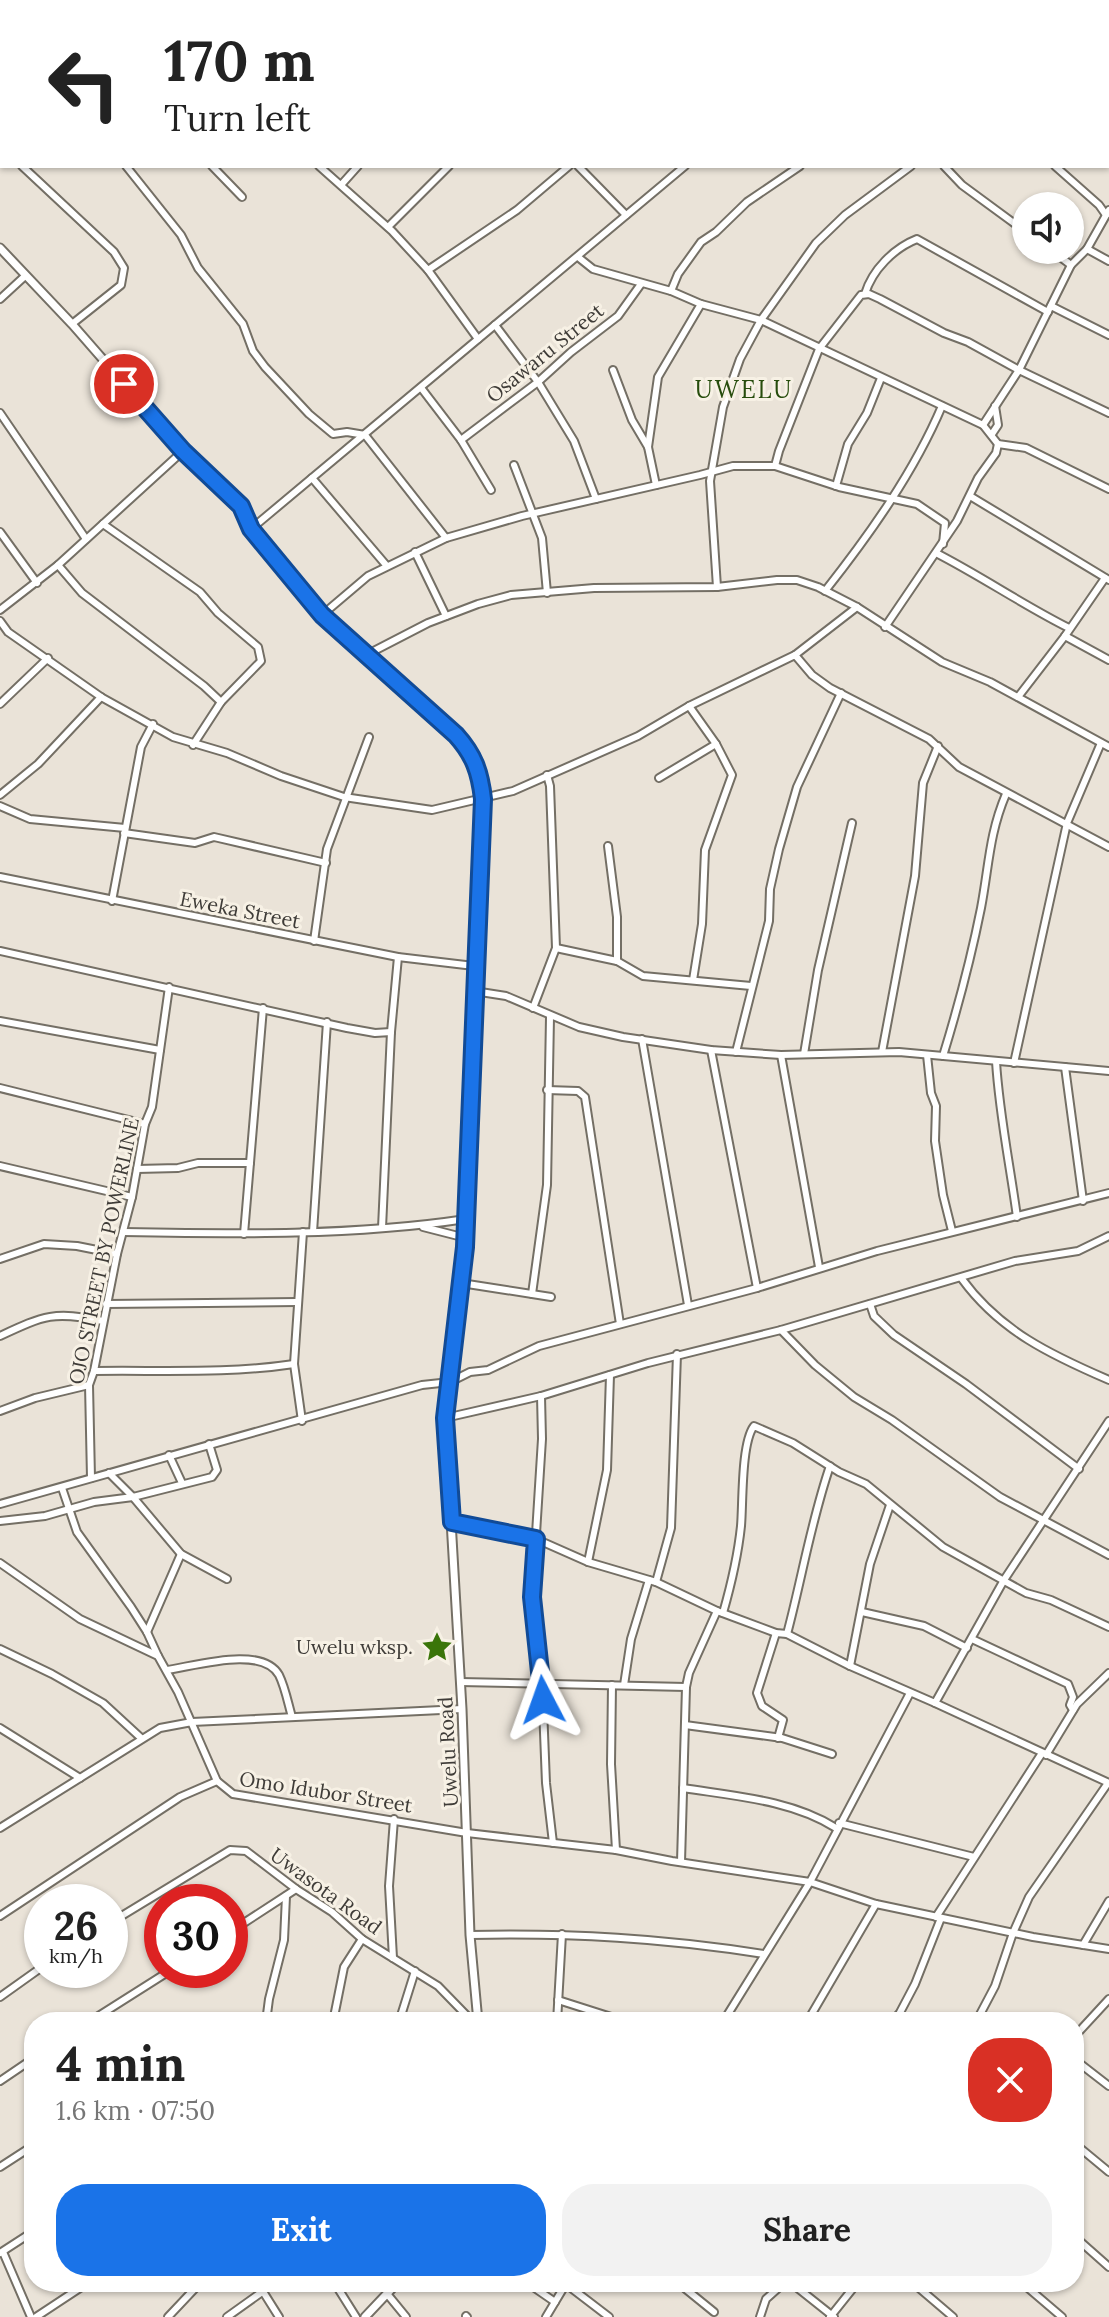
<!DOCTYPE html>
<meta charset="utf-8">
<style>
body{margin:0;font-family:Lora,serif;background:#f2f2f2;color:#222;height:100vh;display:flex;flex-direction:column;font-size:30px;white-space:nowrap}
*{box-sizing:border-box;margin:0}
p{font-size:26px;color:#767676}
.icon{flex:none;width:44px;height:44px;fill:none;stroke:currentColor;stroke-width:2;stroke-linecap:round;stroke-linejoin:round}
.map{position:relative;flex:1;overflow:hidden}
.details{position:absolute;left:24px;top:2012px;width:1060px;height:280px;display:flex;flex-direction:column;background:#fff;border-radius:32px;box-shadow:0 2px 6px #0004}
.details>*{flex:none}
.banner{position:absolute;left:0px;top:0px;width:1110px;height:168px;box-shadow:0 2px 6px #0004;background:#fff;color:#222;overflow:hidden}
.controls{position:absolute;left:1012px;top:192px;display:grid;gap:16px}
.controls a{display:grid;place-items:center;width:72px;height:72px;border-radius:50%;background:#fff;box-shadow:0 2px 6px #0004;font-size:40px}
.speed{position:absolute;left:24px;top:1884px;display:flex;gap:16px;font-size:40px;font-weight:700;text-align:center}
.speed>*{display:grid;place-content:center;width:104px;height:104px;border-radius:50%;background:#fff;box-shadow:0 2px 6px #0004;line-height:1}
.speed small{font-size:20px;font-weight:400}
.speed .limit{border:12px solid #d22;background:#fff;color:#111}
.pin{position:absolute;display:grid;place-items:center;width:68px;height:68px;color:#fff;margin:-34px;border:4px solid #fff;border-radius:50%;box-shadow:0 2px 8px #0007}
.me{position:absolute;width:88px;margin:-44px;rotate:356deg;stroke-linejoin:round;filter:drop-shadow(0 0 6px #0008)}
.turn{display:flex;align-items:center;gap:28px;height:168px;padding:0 32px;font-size:36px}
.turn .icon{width:104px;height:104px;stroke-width:2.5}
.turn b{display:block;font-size:56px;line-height:68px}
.round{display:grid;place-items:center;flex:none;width:84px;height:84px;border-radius:32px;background:#f2f2f2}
.summary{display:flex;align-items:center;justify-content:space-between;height:136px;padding:0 32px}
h1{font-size:48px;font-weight:700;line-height:60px}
.button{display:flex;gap:16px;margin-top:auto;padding:16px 32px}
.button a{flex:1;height:92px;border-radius:32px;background:#1a73e8;color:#fff;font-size:32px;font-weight:700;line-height:92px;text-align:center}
.button a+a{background:#f2f2f2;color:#222}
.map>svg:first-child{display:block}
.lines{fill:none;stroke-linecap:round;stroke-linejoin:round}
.minor-casing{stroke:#746f65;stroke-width:10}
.tertiary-casing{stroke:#746f65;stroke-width:11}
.minor{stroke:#fff;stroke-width:6}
.tertiary{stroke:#fff;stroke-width:7}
.route-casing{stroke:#114b97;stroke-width:20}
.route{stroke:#1a73e8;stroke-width:14}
.labels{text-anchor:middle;stroke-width:6;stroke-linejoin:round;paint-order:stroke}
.street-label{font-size:20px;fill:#3f3c38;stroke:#f7f1e5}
.poi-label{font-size:20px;fill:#3f3c38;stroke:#f7f1e5;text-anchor:end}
.quarter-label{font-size:24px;letter-spacing:2px;fill:#274d0d;stroke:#f7f1e5}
</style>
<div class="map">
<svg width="1109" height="2317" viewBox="0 0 1109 2317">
<rect width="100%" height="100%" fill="#eae3d8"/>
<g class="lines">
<defs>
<g id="minor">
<polyline points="384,0 387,2"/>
<polyline points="450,0 452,2"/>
<polyline points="548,0 551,2"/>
<polyline points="676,0 679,2"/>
<polyline points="795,0 797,2"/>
<polyline points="1060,0 1062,2"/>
<polyline points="40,2 42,0"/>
<polyline points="141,2 143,0"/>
<polyline points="234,2 236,0"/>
<polyline points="421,2 424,0"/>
<polyline points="879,2 881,0"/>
<polyline points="998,2 1000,0"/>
<polyline points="0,28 2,27"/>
<polyline points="1108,41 1109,42"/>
<polyline points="0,55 2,57"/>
<polyline points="1108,124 1109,125"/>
<polyline points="0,144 2,146"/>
<polyline points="0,160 2,158"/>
<polyline points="22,166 114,252 124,268 121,285 72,324"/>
<polyline points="126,166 181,235 198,268 243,324 253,351 265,367 309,414 333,434 347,432 365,435 446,538"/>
<polyline points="212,166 242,197"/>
<polyline points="319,166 392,231 428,270 478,339"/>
<polyline points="578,166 626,215"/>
<polyline points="944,166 962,185 1026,232"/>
<polyline points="1055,166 1099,205 1106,215"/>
<polyline points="341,185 358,166"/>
<polyline points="388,227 449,166"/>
<polyline points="1087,249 1109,261"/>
<polyline points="1051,250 1071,265"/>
<polyline points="578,257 593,269 671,291 701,304 761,320 983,425 998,444 1026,448 1109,489"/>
<polyline points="428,270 517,210 569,166"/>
<polyline points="671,291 678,274 701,242 716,232 747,202 800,166"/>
<path d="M865,294C872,270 894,248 917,239L1048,312"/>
<polyline points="0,299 25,276"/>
<polyline points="1051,306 1109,335"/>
<polyline points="495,325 538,382 574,441 596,499"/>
<polyline points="613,370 632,420 648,447"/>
<polyline points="422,389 461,440 491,490"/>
<polyline points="0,413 86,539"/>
<polyline points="983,425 1019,370 1071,265 1087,249 1109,210"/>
<polyline points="992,434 998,425 995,406"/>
<polyline points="461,440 538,382 571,352 618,316 641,284"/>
<polyline points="514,465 542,538 547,593"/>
<polyline points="775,466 779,451 819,349 861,295 869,294 880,299 944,333 968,342 1019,370 1109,413"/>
<polyline points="312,478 386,565"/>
<polyline points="656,485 648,447 658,377 701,304"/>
<polyline points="836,486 848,444 867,413 881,378"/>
<polyline points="970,496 1109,580"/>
<polyline points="103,524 200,592 218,613 258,647 261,661 221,702 193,745"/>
<polyline points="251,529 685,166"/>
<polyline points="0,532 37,583"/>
<polyline points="415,552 446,616"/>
<path d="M936,553C981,576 1023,605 1069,628"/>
<polyline points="58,565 82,593 204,686 221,702"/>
<polyline points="717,587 710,481 723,407 740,359 761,320 816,243 845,215 911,166"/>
<path d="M825,591C870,534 914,472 942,406"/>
<polyline points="0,610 58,565 183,451"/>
<polyline points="322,615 368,576 446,538 522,516 700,475 733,466 775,466 839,487 917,504 945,523 943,544"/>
<polyline points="0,621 8,632 101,697 173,737 227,753 281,776 344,797 432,810 513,791 638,736 689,706 795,655 812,675 830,688 929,739 959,767 1109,847"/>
<polyline points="885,627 957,521 978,478 996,453 998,444"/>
<polyline points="1065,636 1109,660"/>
<polyline points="368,654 428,623 478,604 511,595 594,588 717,587 777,580 797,580 818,587 857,607 942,662 990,682 1109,747"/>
<polyline points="795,655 857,607"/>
<polyline points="1018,697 1065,636 1105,578"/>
<polyline points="0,704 48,658"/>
<polyline points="689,706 716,744 732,775 705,850 702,924 693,980"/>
<polyline points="659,778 716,744"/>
<polyline points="0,795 38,764 101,697"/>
<polyline points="0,806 30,819 125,828"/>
<polyline points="124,833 195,843 214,837 326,863"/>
<polyline points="608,846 617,917 617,961"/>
<polyline points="0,877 398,957 474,966"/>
<polyline points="112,901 141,747 153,724"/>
<polyline points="314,941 327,849 369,737"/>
<polyline points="556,948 617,961 643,976 751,986"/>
<polyline points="0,951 347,1028 375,1033 391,1032 382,1228"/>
<polyline points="474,991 506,996 579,1027 623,1037 711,1050 781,1055 899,1052 1109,1071"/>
<polyline points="533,1008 556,948 550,786 547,775"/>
<polyline points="0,1021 160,1050"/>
<polyline points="391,1032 398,957"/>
<polyline points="642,1039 688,1305"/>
<polyline points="711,1050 757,1288"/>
<polyline points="736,1052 769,921 770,889 779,849 797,787 841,693"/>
<polyline points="882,1052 915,876 923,783 938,746"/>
<polyline points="804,1054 818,970 852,823"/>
<polyline points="781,1055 819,1267"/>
<polyline points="927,1055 931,1093 936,1106 935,1141 943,1195 952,1231"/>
<path d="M943,1056C958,1007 971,958 981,908C989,866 989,834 1006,794"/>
<path d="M996,1061C999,1113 1010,1165 1017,1217"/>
<polyline points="1014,1063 1067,823 1101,743"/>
<polyline points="1065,1067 1083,1201"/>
<polyline points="0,1088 145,1124"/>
<polyline points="547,1090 578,1091 585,1097 620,1324"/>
<polyline points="0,1166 132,1197"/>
<polyline points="137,1169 178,1168 198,1163 250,1163"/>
<polyline points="423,1227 466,1238"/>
<path d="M123,1232C237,1234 353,1236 466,1219"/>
<polyline points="313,1232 327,1022"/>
<polyline points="244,1234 263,1008"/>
<polyline points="0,1259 44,1244 77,1246 117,1254"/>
<path d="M962,1279C1000,1331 1051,1355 1109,1380"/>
<polyline points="461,1283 551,1297"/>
<polyline points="532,1294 547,1185 550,1017"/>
<polyline points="106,1304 297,1302"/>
<polyline points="870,1304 874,1316 894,1335 966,1384 1079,1469"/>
<polyline points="781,1330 815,1365 854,1397 892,1420 1000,1497 1109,1555"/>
<path d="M0,1336C45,1315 54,1311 103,1321"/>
<path d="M94,1371C161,1370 228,1374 294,1364"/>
<polyline points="541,1396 542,1439 532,1597 542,1682 546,1783 553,1843"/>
<polyline points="0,1411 35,1398 89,1385"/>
<polyline points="445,1418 541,1396 648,1363 781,1330 1015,1261 1078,1251 1109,1236"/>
<polyline points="302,1421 294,1364 303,1232"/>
<polyline points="169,1455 182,1483"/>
<polyline points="109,1473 133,1497 181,1554 227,1579"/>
<polyline points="91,1478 89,1385 94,1371 117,1254 132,1197 145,1124 152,1107 169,987"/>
<polyline points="62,1488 77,1532 131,1607 147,1632 158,1656"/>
<polyline points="0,1504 422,1385 450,1382 470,1372 488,1370 539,1346 757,1288 877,1251 1109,1193"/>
<polyline points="0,1521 45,1516 94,1502 133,1497 212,1477 217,1470 209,1444"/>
<polyline points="452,1522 536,1539 588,1562 656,1582 717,1611 776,1633 787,1634 850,1666 935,1703 1004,1580 1109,1421"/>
<polyline points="588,1562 607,1470 610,1375"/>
<polyline points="0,1563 80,1619 158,1656 178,1692 217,1781 233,1794 467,1833 616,1850 672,1861 810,1882 876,1904 1033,1937 1109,1949"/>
<polyline points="656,1582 671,1528 677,1354"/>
<polyline points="862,1612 924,1626 967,1648"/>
<path d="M723,1613C731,1585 738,1555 741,1526C743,1503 741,1443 754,1426L793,1443L839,1472L866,1484L943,1547L1026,1593L1051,1600L1109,1627"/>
<polyline points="147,1632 181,1554"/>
<polyline points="776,1633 757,1693 762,1706 783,1720 778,1738"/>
<path d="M787,1634C802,1578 811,1521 830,1466"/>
<polyline points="972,1639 1068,1684 1073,1697 1070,1705 1073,1710"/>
<polyline points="0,1649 52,1674 103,1703 141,1738"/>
<polyline points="850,1666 870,1564 890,1505"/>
<path d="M167,1670C195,1666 262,1645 279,1675C285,1687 288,1703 292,1717"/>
<polyline points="460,1682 686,1687"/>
<polyline points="612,1685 611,1764 616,1850"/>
<polyline points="624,1685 631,1639 649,1580"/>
<polyline points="935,1703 1109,1783"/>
<polyline points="685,1725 782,1738 832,1754"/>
<polyline points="0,1728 80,1778"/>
<polyline points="1046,1755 1077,1704 1109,1673"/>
<path d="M683,1788C734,1796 792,1800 836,1828"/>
<polyline points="839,1823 974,1857"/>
<polyline points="0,1828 160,1728 192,1722 462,1709"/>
<polyline points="681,1862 686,1687 689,1673 717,1611"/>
<polyline points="0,1916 180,1797 217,1781"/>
<polyline points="936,1917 1042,1753"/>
<polyline points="110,1923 230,1850 246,1851 296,1889 332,1912 362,1939 438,1986 473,2022"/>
<polyline points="230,1932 296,1889"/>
<path d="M470,1935C573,1933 662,1938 764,1954"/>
<polyline points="1083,1945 1109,1901"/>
<polyline points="393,1958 389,1886 394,1819"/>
<polyline points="0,1997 42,1967"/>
<polyline points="558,2000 627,2022"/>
<polyline points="898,2015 909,2022"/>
<polyline points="89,2022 171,1970"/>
<polyline points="266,2022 269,1999 284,1940 286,1896"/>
<polyline points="333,2022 344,1967 362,1939"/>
<polyline points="399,2022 415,1971"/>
<polyline points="557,2022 562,1934"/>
<polyline points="723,2022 810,1882 910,1693"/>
<polyline points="807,2022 876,1904"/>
<polyline points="895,2022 915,1984 941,1918"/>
<polyline points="976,2022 995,1986 1013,1933 1029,1897 1108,1783"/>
<polyline points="1074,2037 1109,1999"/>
<polyline points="1074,2059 1109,2086"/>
<polyline points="0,2081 34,2058"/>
<polyline points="1074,2143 1109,2172"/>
<polyline points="0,2167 34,2145"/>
<polyline points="1074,2236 1109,2267"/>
<polyline points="3,2252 31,2317"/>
<polyline points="0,2253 34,2231"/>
<polyline points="257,2282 279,2317"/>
<polyline points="334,2282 356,2317"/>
<polyline points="526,2282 555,2302"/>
<polyline points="677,2282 714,2312"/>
<polyline points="790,2282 834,2317"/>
<polyline points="912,2282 953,2317"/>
<polyline points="1021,2282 1062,2317"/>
<polyline points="566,2284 609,2317"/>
<polyline points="388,2295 406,2317"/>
<polyline points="466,2316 467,2317"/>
<polyline points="36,2317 89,2282"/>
<polyline points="168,2317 201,2282"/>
<polyline points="227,2317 262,2292"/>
<polyline points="546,2317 567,2282"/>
<polyline points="760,2317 766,2299 785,2282"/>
<polyline points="830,2317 858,2282"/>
</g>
<g id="tertiary">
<path d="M0,248L72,324L183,451L241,506L251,529L322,615L456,735C475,756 480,772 483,799L465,1247L445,1418L462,1709L470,1935L478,2022"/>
<polyline points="365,2317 398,2282"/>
</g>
</defs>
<!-- minor casing -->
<use href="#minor" class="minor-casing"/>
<!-- tertiary casing -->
<use href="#tertiary" class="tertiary-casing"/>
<!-- minor -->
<use href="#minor" class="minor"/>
<!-- tertiary -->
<use href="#tertiary" class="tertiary"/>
</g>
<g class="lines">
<defs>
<path id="route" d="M124,384L183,451L241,506L251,529L322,615L456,735C474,755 480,772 483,799L465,1247L445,1418L452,1522L536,1539L532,1597L543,1700"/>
</defs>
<!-- route casing -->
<use href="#route" class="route-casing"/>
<!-- route -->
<use href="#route" class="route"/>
</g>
<!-- icons -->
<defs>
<symbol id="sight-bare" viewBox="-9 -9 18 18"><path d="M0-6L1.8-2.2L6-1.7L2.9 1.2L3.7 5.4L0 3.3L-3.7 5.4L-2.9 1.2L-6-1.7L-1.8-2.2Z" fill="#3a7509" stroke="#f7f1e5" stroke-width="2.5" paint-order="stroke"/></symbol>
</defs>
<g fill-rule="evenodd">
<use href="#sight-bare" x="415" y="1625" width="44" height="44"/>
</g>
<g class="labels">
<!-- street labels -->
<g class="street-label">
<text transform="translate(545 353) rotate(-39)" y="7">Osawaru Street</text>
<text transform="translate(240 910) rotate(11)" y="7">Eweka Street</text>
<text transform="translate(104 1251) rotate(-78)" y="7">OJO STREET BY POWERLINE</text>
<text transform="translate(448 1752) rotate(-93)" y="7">Uwelu Road</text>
<text transform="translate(326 1792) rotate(9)" y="7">Omo Idubor Street</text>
<text transform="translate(326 1891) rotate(36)" y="7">Uwasota Road</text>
</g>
<!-- poi labels -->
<g class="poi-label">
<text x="413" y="1654">Uwelu wksp.</text>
</g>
<!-- quarter labels -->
<g class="quarter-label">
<text x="744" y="398">UWELU</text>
</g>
</g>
</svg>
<div class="controls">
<a><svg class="icon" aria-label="sound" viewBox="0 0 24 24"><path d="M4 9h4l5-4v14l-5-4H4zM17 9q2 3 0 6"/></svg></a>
</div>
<div class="speed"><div>26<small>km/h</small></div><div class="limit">30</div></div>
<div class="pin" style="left:124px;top:384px;background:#d93025"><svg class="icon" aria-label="arrive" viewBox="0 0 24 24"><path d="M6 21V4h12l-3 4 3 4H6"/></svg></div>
<svg class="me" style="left:543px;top:1700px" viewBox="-20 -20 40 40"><path d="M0-17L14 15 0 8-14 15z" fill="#1a73e8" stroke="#fff" stroke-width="4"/></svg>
<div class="banner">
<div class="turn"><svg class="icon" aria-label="left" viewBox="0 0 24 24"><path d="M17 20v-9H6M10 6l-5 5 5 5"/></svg><div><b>170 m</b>Turn left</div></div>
</div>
<section class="details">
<div class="summary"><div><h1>4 min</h1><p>1.6 km · 07:50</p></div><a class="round" style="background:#d93025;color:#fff"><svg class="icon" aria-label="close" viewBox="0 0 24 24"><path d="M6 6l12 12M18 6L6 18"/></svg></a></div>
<div class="button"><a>Exit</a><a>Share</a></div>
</section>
</div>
